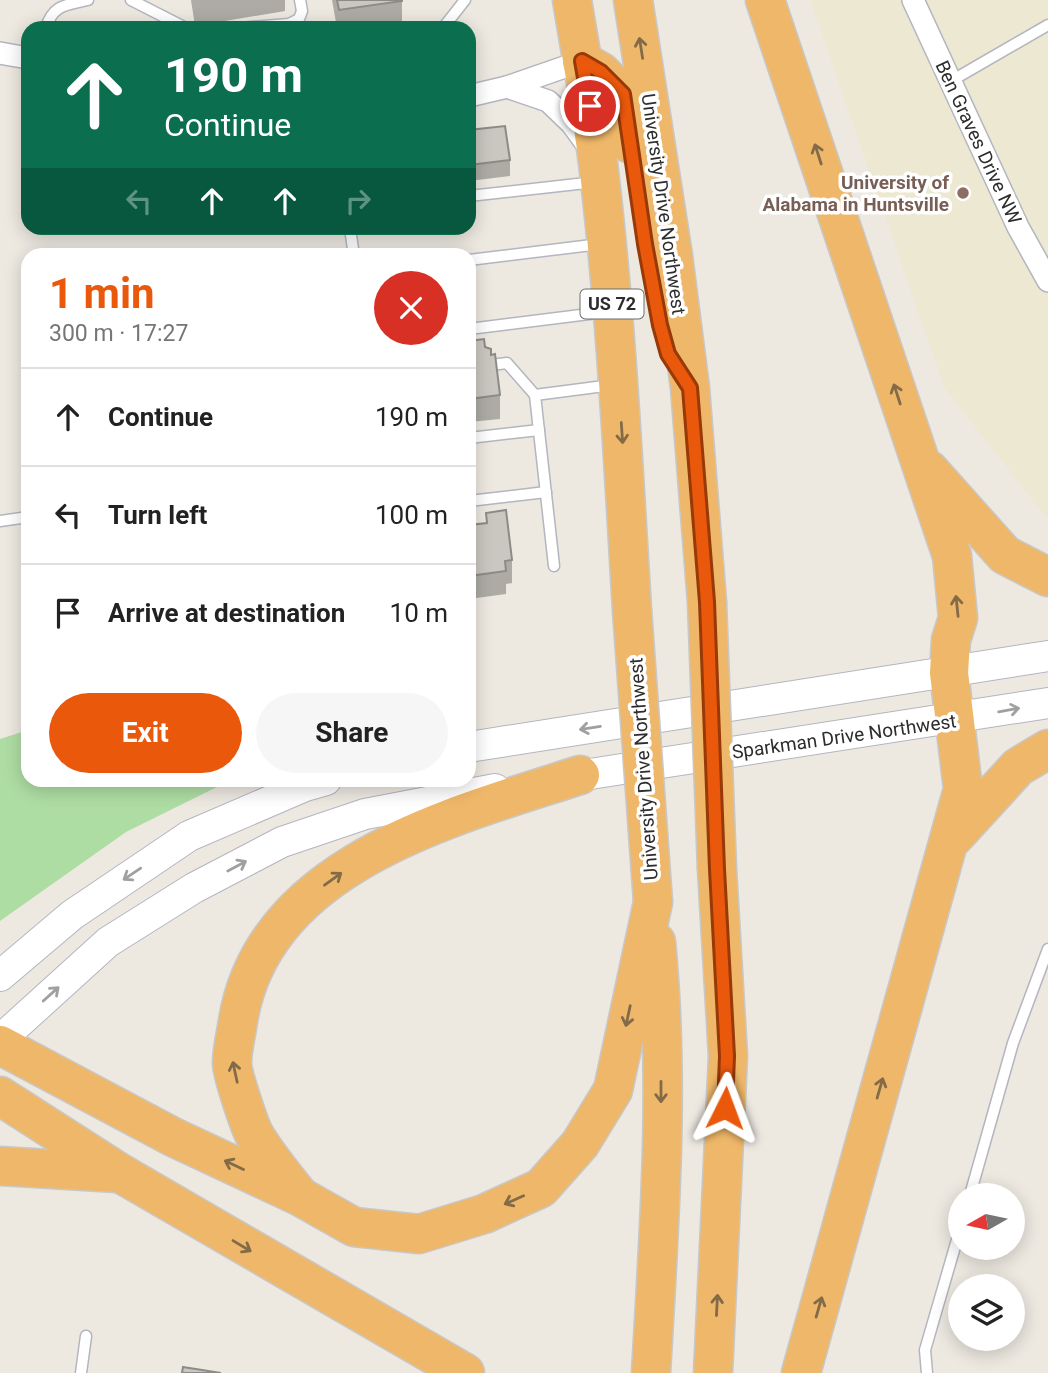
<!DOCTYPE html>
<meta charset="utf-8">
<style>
body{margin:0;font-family:Roboto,sans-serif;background:#f6f6f6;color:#222;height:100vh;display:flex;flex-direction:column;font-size:26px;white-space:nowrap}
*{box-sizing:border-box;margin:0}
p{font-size:23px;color:#767676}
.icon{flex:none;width:38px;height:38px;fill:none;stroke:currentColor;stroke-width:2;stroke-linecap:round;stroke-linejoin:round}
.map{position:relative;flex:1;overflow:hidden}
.details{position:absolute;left:21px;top:248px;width:455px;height:539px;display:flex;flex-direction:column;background:#fff;border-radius:21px;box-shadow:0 4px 18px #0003}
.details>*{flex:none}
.hud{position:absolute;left:21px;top:21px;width:455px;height:214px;border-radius:21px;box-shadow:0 4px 18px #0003;background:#0b6e4f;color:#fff;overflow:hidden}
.needle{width:46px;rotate:261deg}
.tools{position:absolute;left:948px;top:1183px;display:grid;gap:14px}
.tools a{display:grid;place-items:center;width:77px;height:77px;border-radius:50%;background:#fff;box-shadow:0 4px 18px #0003;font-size:35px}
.pin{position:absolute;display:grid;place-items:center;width:60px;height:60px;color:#fff;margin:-30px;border:4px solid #fff;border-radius:50%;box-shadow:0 2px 7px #0007}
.me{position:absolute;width:77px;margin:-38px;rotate:3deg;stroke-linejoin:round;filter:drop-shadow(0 0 5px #0008)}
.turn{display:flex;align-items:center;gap:24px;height:147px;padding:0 28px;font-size:32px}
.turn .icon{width:91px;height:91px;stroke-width:2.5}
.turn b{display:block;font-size:49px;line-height:60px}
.lanes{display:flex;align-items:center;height:66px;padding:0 28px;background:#0003;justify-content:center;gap:35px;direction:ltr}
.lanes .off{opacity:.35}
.round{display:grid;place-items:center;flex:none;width:74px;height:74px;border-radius:37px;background:#f6f6f6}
.head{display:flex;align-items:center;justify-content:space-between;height:119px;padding:0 28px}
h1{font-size:42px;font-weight:700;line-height:52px;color:#ea580c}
.primary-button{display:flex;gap:14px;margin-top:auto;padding:14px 28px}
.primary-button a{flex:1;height:80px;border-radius:42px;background:#ea580c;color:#fff;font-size:28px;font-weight:700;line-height:80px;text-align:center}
.primary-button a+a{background:#f6f6f6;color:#222}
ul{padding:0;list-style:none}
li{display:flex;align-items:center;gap:21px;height:98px;padding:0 28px;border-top:2px solid #e0e0e0}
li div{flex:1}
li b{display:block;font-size:26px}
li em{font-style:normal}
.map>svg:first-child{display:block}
.education{fill:#ece8d2}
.green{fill:#aedda3}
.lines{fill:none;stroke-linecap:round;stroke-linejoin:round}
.lane-casing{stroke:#b4b5bf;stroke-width:13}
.street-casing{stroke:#b4b5bf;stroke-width:24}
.secondary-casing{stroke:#b4b5bf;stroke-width:32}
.highway-casing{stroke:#c8c8c8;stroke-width:41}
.lane{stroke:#fff;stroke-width:10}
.street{stroke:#fff;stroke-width:21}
.secondary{stroke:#fff;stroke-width:30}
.highway{stroke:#efb769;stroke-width:38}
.highway-bridge-casing{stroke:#c8c8c8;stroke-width:41;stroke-linecap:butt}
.highway-bridge{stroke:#efb769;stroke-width:38}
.wall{fill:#adaba4}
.building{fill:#c9c7bf;stroke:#8d8b86;stroke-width:2}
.oneway{stroke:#846b48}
.oneway2{stroke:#a0a0a0}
.route-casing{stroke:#983908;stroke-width:18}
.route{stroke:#ea580c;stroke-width:12}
.education-dot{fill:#8d6e63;stroke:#fff;stroke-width:2.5}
.labels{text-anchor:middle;stroke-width:7;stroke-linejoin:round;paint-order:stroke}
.shield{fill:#fff;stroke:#6c6c6c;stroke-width:2}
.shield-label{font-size:18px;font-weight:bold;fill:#2d2d2d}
.street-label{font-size:19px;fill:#2d2d2d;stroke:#fff}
.education-label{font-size:19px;font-weight:bold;fill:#785e54;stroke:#fff;text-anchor:end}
</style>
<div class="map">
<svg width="1048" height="1373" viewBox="0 0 1048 1373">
<rect width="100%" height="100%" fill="#ede9e1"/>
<!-- education -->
<polygon class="education" points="810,0 1048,0 1048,517 1044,515 944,387"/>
<!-- green -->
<polygon class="green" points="28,730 28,780 229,781 126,832 0,921 0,739"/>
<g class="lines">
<defs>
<g id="lane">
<polyline points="131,0 186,28"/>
<path d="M46,28C53,4 67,5 88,0"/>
<polyline points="239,28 289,24 299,19 302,11 300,0"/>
<polyline points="443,28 465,0"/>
<polyline points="951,81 1048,25"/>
<polyline points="469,196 595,182"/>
<polyline points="350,228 354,256"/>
<polyline points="469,260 600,244"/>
<polyline points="469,329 605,312"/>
<polyline points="491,365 507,363 535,395 554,566"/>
<polyline points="535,395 612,385"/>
<polyline points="469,438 539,430"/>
<polyline points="469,501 546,492"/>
<polyline points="0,521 28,517"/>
<polyline points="970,1195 1013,1043 1048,949"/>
<polyline points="81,1373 86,1336"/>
<polyline points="927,1373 925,1350 961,1226"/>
</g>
<g id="street">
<polyline points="913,0 1018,227 1048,281"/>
<polyline points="0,53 28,58"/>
<polyline points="507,87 548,101 572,124 590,149"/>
<polyline points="469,96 507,87 582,61"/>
</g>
<g id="secondary">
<polyline points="469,747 1048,656"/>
<polyline points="558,779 1048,703"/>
<polyline points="0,976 72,915 189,836 305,786 326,780"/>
<polyline points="0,1040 108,942 194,888 282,842 365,814 495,789"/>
</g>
<g id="highway">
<path d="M572,0C581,54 591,109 598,163C616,312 623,461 632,610"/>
<polyline points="633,0 673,256 690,388 707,602"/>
<polyline points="765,0 952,556 958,618 951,640 949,673 963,789 801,1373"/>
<polyline points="582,61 601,72 623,94 630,144"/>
<polyline points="929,470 1005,555 1048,577"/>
<polyline points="954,837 1018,767 1048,749"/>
<polyline points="0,1045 173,1137 299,1196 354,1227 419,1234 484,1214 541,1188 580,1144 613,1090 653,902"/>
<polyline points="0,1096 120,1173 465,1373"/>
<polyline points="0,1166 117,1173"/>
<path d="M298,1194C283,1175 266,1155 254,1134C249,1124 232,1074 232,1063C232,1050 236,1035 238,1021C263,864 451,817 580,775"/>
<path d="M651,1373C659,1230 670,1085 656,942"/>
<polyline points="713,1373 728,1056 717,869"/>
</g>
</defs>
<!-- lane casing -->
<use href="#lane" class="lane-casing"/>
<!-- street casing -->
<use href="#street" class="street-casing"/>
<!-- secondary casing -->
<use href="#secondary" class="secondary-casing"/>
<!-- highway casing -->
<use href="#highway" class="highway-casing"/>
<!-- lane -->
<use href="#lane" class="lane"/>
<!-- street -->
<use href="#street" class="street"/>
<!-- secondary -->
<use href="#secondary" class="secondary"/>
<!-- highway -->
<use href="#highway" class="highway"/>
<defs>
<g id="highway-bridge">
<polyline points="707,602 717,869"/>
<polyline points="632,610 653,902"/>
</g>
</defs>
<!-- highway-bridge casing -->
<use href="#highway-bridge" class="highway-bridge-casing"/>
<!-- highway-bridge -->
<use href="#highway-bridge" class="highway-bridge"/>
</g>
<!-- wall -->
<g class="wall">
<polygon points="191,0 285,0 285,11 195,26"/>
<polygon points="332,0 402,0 402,28 337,28"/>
<polygon points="469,130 510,160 510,176 469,181"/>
<polygon points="469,341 485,347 491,355 500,395 500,419 469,422"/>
<polygon points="486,513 512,560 512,583 506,584 506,594 469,599 469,525 486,523"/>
</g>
<!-- building -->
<g class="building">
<polygon points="337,0 402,0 402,1 339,10"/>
<polygon points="505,126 510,160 469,165 469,130"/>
<polygon points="484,339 485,347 491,349 491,355 495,354 500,395 469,399 469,341"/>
<polygon points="506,510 512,560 505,561 506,571 469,576 469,525 487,523 486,513"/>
<polygon points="183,1367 221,1373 182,1373"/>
</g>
<!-- one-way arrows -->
<defs><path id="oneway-shaft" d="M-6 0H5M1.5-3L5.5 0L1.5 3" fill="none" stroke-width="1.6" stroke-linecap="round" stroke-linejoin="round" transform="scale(1.75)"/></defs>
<g class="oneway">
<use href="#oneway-shaft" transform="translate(641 48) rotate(-99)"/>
<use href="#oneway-shaft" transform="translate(818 154) rotate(-108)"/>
<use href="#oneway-shaft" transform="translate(897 394) rotate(-108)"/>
<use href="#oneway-shaft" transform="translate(622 433) rotate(86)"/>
<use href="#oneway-shaft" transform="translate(957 606) rotate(-96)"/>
<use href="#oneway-shaft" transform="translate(333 879) rotate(-36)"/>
<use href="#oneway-shaft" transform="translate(628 1016) rotate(102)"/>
<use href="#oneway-shaft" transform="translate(235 1072) rotate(-102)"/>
<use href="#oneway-shaft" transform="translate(880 1088) rotate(-74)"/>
<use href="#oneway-shaft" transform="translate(661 1092) rotate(90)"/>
<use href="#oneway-shaft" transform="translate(234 1165) rotate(-155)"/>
<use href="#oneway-shaft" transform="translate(514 1200) rotate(156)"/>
<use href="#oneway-shaft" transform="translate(242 1246) rotate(31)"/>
<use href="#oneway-shaft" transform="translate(717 1305) rotate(-87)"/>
<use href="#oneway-shaft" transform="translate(819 1307) rotate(-74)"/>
</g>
<g class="oneway2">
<use href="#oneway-shaft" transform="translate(1009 710) rotate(-10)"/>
<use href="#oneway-shaft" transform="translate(590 728) rotate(171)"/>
<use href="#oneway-shaft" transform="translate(237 866) rotate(-28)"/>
<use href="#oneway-shaft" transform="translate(132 874) rotate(146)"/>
<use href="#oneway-shaft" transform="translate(51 994) rotate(-42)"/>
</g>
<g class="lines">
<defs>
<polyline id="route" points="590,106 582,61 601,72 623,94 645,244 660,325 668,354 690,388 707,602 717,869 727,1056 725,1108"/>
</defs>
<!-- route casing -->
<use href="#route" class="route-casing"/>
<!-- route -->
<use href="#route" class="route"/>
</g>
<!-- markers -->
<circle class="education-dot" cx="963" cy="193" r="7"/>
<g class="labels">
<!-- shield labels -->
<rect class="shield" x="580.5" y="289.5" width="63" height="29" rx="5"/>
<g class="shield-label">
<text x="612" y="310">US 72</text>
</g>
<!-- street labels -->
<g class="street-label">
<text transform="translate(979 142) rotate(65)" y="7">Ben Graves Drive NW</text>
<text transform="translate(664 204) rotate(82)" y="7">University Drive Northwest</text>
<text transform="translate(844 736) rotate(-8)" y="7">Sparkman Drive Northwest</text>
<text transform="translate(643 769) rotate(-94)" y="7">University Drive Northwest</text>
</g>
<!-- education labels -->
<g class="education-label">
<text x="949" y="189">University of<tspan x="949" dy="22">Alabama in Huntsville</tspan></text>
</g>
</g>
</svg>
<div class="tools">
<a><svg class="needle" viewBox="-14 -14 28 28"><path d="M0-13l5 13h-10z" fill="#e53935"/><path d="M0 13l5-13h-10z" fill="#767676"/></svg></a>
<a><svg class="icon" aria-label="layers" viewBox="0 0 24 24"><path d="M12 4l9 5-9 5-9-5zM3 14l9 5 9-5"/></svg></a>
</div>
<div class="pin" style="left:590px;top:106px;background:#d93025"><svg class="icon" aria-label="arrive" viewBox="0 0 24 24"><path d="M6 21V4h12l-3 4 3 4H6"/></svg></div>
<svg class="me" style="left:725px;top:1108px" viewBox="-20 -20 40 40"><path d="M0-17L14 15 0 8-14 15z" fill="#ea580c" stroke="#fff" stroke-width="4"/></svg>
<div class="hud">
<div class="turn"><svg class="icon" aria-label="ahead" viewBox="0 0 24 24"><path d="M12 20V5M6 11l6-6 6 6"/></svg><div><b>190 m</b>Continue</div></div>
<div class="lanes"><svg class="icon off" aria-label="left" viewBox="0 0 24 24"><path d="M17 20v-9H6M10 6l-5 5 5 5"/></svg><svg class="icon" aria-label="ahead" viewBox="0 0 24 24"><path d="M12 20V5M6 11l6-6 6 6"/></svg><svg class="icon" aria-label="ahead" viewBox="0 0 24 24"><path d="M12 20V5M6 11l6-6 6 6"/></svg><svg class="icon off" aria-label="right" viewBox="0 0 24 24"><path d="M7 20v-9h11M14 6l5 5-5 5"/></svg></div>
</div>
<section class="details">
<div class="head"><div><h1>1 min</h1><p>300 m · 17:27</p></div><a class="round" style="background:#d93025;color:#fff"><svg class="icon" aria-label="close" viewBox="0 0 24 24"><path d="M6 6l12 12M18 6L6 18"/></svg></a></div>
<ul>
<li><svg class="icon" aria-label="ahead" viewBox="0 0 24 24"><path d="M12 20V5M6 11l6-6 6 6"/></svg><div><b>Continue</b></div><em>190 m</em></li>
<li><svg class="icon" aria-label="left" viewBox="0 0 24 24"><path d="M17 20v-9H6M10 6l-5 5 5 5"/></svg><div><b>Turn left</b></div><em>100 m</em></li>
<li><svg class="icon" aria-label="arrive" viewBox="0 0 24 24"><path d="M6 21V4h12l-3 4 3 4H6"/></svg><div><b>Arrive at destination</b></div><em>10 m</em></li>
</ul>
<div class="primary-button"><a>Exit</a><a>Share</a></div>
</section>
</div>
